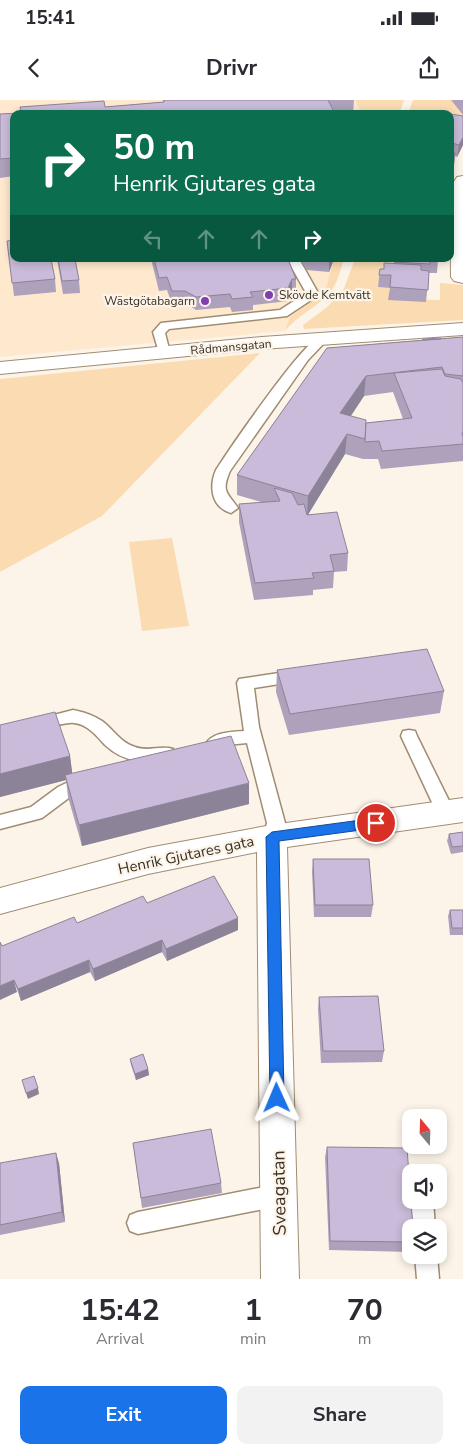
<!DOCTYPE html>
<meta charset="utf-8">
<style>
body{margin:0;font-family:"Nunito Sans",sans-serif;background:#f2f2f3;color:#2b2b33;height:100vh;display:flex;flex-direction:column;font-size:19px;white-space:nowrap}
*{box-sizing:border-box;margin:0}
p{font-size:16px;color:#7c7c81}
.icon{flex:none;width:28px;height:28px;fill:none;stroke:currentColor;stroke-width:2;stroke-linecap:round;stroke-linejoin:round}
.map{position:relative;height:1179px;overflow:hidden}
.panel{display:flex;flex-direction:column;background:#fff;flex:1}
.panel>*{flex:none}
.hud{position:absolute;left:10px;top:10px;width:444px;height:152px;border-radius:10px;box-shadow:0 2px 8px #0003;background:#0b6e4f;color:#fff;overflow:hidden}
.needle{width:32px;rotate:341deg}
.buttons{position:absolute;left:402px;top:1009px;display:grid;gap:10px}
.buttons a{display:grid;place-items:center;width:45px;height:45px;border-radius:10px;background:#fff;box-shadow:0 2px 8px #0003;font-size:25px}
.pin{position:absolute;display:grid;place-items:center;width:42px;height:42px;color:#fff;margin:-21px;border:2px solid #fff;border-radius:50%;box-shadow:0 1px 5px #0007}
.me{position:absolute;width:55px;margin:-28px;rotate:359deg;stroke-linejoin:round;filter:drop-shadow(0 0 4px #0008)}
.turn{display:flex;align-items:center;gap:18px;height:105px;padding:0 20px;font-size:22px}
.turn .icon{width:65px;height:65px;stroke-width:2.5}
.turn b{display:block;font-size:35px;line-height:42px}
.lanes{display:flex;align-items:center;height:48px;padding:0 20px;background:#0003;justify-content:center;gap:25px;direction:ltr}
.lanes .off{opacity:.35}
.eta{display:flex;justify-content:space-evenly;align-items:center;height:85px;text-align:center}
.eta b{font-size:30px;font-weight:700;line-height:35px}
.primary-button{display:flex;gap:10px;margin-top:auto;padding:10px 20px}
.primary-button a{flex:1;height:58px;border-radius:10px;background:#1a73e8;color:#fff;font-size:20px;font-weight:700;line-height:58px;text-align:center}
.primary-button a+a{background:#f2f2f3;color:#2b2b33}
.status{display:flex;justify-content:space-between;align-items:center;height:35px;padding:0 25px;background:#fff;direction:ltr}
.status svg{height:14px;fill:currentColor}
header{display:flex;justify-content:space-between;align-items:center;height:65px;padding:0 20px;background:#fff;font-size:22px;font-weight:700}
.map>svg:first-child{display:block}
.built{fill:#ffe9ce}
.green{fill:#fadbb2}
.lines{fill:none;stroke-linecap:round;stroke-linejoin:round}
.service-casing{stroke:#a08c72;stroke-width:3}
.minor-casing{stroke:#a08c72;stroke-width:2}
.service{fill:#fff;fill-rule:evenodd}
.minor{fill:#fff;fill-rule:evenodd}
.wall{fill:#ada1bb;fill-rule:evenodd}
.shaded-wall{fill:#8d8398}
.building{fill:#c9bbd9;stroke:#8d8398}
.route{fill:#1a73e8;stroke:#114b97}
.poi-dot{fill:#803eb3;stroke:#fdf4e9;stroke-width:2}
.labels{text-anchor:middle;stroke-width:4.5;stroke-linejoin:round;paint-order:stroke}
.far-poi-label{font-size:12px;fill:#393126;stroke:#fdf4e9;text-anchor:start}
.far-street-label{font-size:12px;fill:#393126;stroke:#fdf4e9}
.street-label{font-size:15px;fill:#393126;stroke:#fdf4e9}
.near-street-label{font-size:18px;fill:#393126;stroke:#fdf4e9}
</style>
<div class="status"><b>15:41</b><svg viewBox="0 0 49 12"><path d="M0 12V9h3v3zM5 12V6h3v6zM10 12V3h3v9zM15 12V0h3v12zM26 1h20v11H26zM47 4h2v5h-2z"/></svg></div>
<header><svg class="icon" aria-label="back" viewBox="0 0 24 24"><path d="M15 5l-7 7 7 7"/></svg>Drivr<svg class="icon" aria-label="share" viewBox="0 0 24 24"><path d="M12 15V3M7 8l5-5 5 5M5 13v7h14v-7"/></svg></header>
<div class="map">
<svg width="463" height="1179" viewBox="0 0 463 1179">
<rect width="100%" height="100%" fill="#fdf4e9"/>
<!-- built -->
<polygon class="built" points="0,0 382,0 379,14 14,14 14,159 334,159 325,191 290,217 285,231 0,257"/>
<!-- green -->
<g class="green">
<polygon points="355,0 404,0 399,14 362,14"/>
<polygon points="413,0 451,0 463,15 463,28 450,26 450,14 408,14"/>
<path d="M334,159H344C340,171 337,186 328,195C314,209 298,215 285,231L290,217L325,191Z"/>
<polygon points="355,159 400,159 378,187 390,188 389,199 440,200 440,183 463,185 463,220 304,229 303,225 326,208 343,191"/>
<polygon points="260,253 102,416 0,472 0,279"/>
<polygon points="172,438 189,526 142,531 129,442"/>
</g>
<g class="lines">
<defs>
<g id="service">
<polygon points="287,159 299,159 317,191 311,200 287,216 169,229 165,233 170,253 164,257 160,256 153,232 161,223 280,210 303,195 305,191"/>
<path d="M322,235L328,239L308,260L230,371C221,392 227,392 238,408L231,413C211,407 209,386 216,370C230,348 304,240 322,235Z"/>
<path d="M299,570L305,572L307,576L305,580L254,588L259,627L285,723L278,742L272,744L266,742L263,737L267,723L247,643L227,645L213,652L207,650L205,645C212,632 230,632 244,631L237,583L239,579Z"/>
<path d="M73,610C83,612 93,615 102,621C113,629 121,643 135,647C148,652 161,645 173,649L175,654L173,659C149,666 123,662 105,645C97,636 87,624 74,623C63,621 14,638 0,641V629Z"/>
<polygon points="409,630 415,631 417,636 455,713 452,718 446,720 440,718 437,713 401,636 403,631"/>
<polygon points="87,673 93,675 96,680 93,685 70,697 42,718 0,729 0,715 31,707 58,687"/>
<polygon points="279,1084 287,1087 290,1095 287,1103 279,1106 138,1134 130,1131 127,1123 130,1115 138,1112"/>
<polygon points="411,1099 433,1100 435,1128 413,1128"/>
<polygon points="415,1155 437,1155 439,1179 417,1179"/>
</g>
<g id="minor">
<polygon points="463,76 463,183 454,181 451,177 450,88 457,77"/>
<polygon points="463,223 463,235 262,249 0,274 0,262 262,237"/>
<polygon points="463,698 463,722 287,747 299,1179 261,1179 257,752 148,774 0,814 0,788 148,748 272,725"/>
</g>
</defs>
<!-- service casing -->
<use href="#service" class="service-casing"/>
<!-- minor casing -->
<use href="#minor" class="minor-casing"/>
<!-- service -->
<use href="#service" class="service"/>
<!-- minor -->
<use href="#minor" class="minor"/>
</g>
<!-- wall -->
<g class="wall">
<polygon points="163,0 354,0 353,14 14,14 14,76 0,78 0,14 21,13 20,7 105,7 163,2"/>
<polygon points="451,0 463,0 463,15"/>
<polygon points="450,14 463,16 463,45 457,57 455,56 454,65 450,72"/>
<polygon points="7,141 55,179 56,192 14,196"/>
<polygon points="57,159 75,159 79,180 80,193 63,194"/>
<polygon points="151,159 288,159 296,179 296,192 292,192 288,201 253,205 253,210 232,212 230,207 196,210 185,203 172,204 167,190 159,191"/>
<polygon points="300,159 334,159 329,172 307,170"/>
<polygon points="394,159 438,159 437,173 429,173 426,202 388,200 390,188 378,187 380,169 383,169 394,163"/>
<path d="M463,237V361L381,369L378,359H363L345,354L308,415L348,453L347,471L334,472L333,488L313,490V495L254,500L239,422V404L261,402L237,395V375L327,248L422,240L423,239H441ZM393,292L403,319L366,323L351,316L364,296Z"/>
<polygon points="277,570 444,591 440,613 289,635 276,592"/>
<polygon points="0,625 70,656 72,674 249,704 82,746 68,697 66,680 0,697"/>
<polygon points="463,732 463,752 451,754 447,741 449,734"/>
<polygon points="313,759 373,805 371,817 314,817 312,772"/>
<polygon points="147,803 238,830 167,861 162,852 95,881 90,872 21,901 2,846"/>
<polygon points="450,810 463,810 463,835 450,835 448,816"/>
<polygon points="319,897 384,951 382,962 321,963 318,909"/>
<polygon points="130,959 148,969 149,975 136,980 131,965"/>
<polygon points="133,1043 221,1083 222,1093 142,1108"/>
<polygon points="327,1047 411,1128 411,1152 329,1150 325,1057"/>
<polygon points="0,1063 59,1063 65,1122 0,1135"/>
</g>
<!-- shaded-wall -->
<g class="shaded-wall">
<polygon points="463,37 463,45 457,57 459,45"/>
<polygon points="455,53 454,65 450,72 450,63"/>
<polygon points="329,159 334,159 329,172"/>
<polygon points="292,179 292,192 288,201 288,188"/>
<polygon points="366,276 364,296 339,333 340,313"/>
<polygon points="347,334 345,354 307,416 308,396"/>
<polygon points="70,656 73,678 65,675 66,680 0,697 0,674"/>
<polygon points="249,683 249,704 82,746 79,725"/>
<polygon points="238,818 238,830 167,861 166,849"/>
<polygon points="162,840 162,852 95,881 93,869"/>
<polygon points="89,860 90,872 21,901 18,889"/>
<polygon points="14,880 17,892 0,900 0,886"/>
<polygon points="148,969 149,975 136,980 135,974"/>
<polygon points="38,988 39,994 28,999 26,993"/>
<polygon points="56,1053 59,1063 65,1122 62,1112"/>
</g>
<!-- building -->
<g class="building">
<polygon points="164,0 328,0 335,14 14,14 14,58 0,59 0,14 21,13 20,7 104,1 105,7 164,2"/>
<polygon points="435,12 449,14 434,14"/>
<polygon points="450,14 463,16 463,37 459,45 452,43 450,47"/>
<polygon points="450,52 455,53 450,63"/>
<polygon points="14,140 14,159 51,159 55,179 12,183 7,141"/>
<polygon points="58,159 75,159 79,180 62,181"/>
<polygon points="154,159 288,159 296,179 292,179 288,188 250,192 253,197 232,199 230,194 196,197 185,191 172,191 167,177 159,178"/>
<polygon points="394,159 438,159 438,160 430,160 430,164 394,162"/>
<polygon points="384,163 421,165 421,170 429,171 428,190 390,187 391,175 379,175 380,169 384,169"/>
<polygon points="463,237 463,276 445,274 442,267 366,276 340,313 366,320 365,339 347,334 308,396 237,375 327,248"/>
<polygon points="441,238 441,239 423,240 423,239"/>
<polygon points="442,269 445,276 461,279 463,283 463,331 462,334 463,336 463,344 382,351 379,341 365,342 366,323 412,318 394,273"/>
<polygon points="274,388 292,393 298,405 304,404 307,415 337,412 348,453 330,455 334,471 312,473 314,478 255,483 239,404 280,401"/>
<polygon points="427,549 444,591 290,614 277,570"/>
<polygon points="55,612 70,656 0,674 0,625"/>
<polygon points="231,636 249,683 79,725 65,675"/>
<polygon points="463,732 463,746 452,747 449,734"/>
<polygon points="313,759 369,759 373,805 315,805"/>
<polygon points="214,776 238,818 166,849 162,840 93,869 89,860 18,889 14,880 0,886 0,842 2,846 74,817 77,823 143,796 147,803"/>
<polygon points="450,810 463,810 463,828 452,828"/>
<polygon points="378,896 384,951 323,951 319,897"/>
<polygon points="143,954 148,969 135,974 130,959"/>
<polygon points="34,976 38,988 26,993 22,980"/>
<polygon points="211,1029 221,1083 141,1098 133,1043"/>
<polygon points="327,1047 407,1048 413,1128 411,1128 411,1142 330,1141"/>
<polygon points="56,1053 62,1112 0,1125 0,1063"/>
</g>
<!-- route -->
<polygon class="route" points="376,718 382,723 376,728 279,741 284,998 282,1003 277,1005 272,1003 270,998 266,737 272,732"/>
<!-- markers -->
<g class="poi-dot">
<circle cx="269" cy="195" r="5"/>
<circle cx="205" cy="201" r="5"/>
</g>
<g class="labels">
<!-- far-poi labels -->
<g class="far-poi-label">
<text x="279" y="199">Skövde Kemtvätt</text>
<text x="195" y="205" text-anchor="end">Wästgötabagarn</text>
</g>
<!-- far-street labels -->
<g class="far-street-label">
<text transform="translate(231 247) rotate(-5)" y="4">Rådmansgatan</text>
</g>
<!-- street labels -->
<g class="street-label">
<text transform="translate(186 755) rotate(-12)" y="5">Henrik Gjutares gata</text>
</g>
<!-- near-street labels -->
<g class="near-street-label">
<text transform="translate(279 1093) rotate(-91)" y="6">Sveagatan</text>
</g>
</g>
</svg>
<div class="buttons">
<a><svg class="needle" viewBox="-14 -14 28 28"><path d="M0-13l5 13h-10z" fill="#e53935"/><path d="M0 13l5-13h-10z" fill="#7c7c81"/></svg></a>
<a><svg class="icon" aria-label="sound" viewBox="0 0 24 24"><path d="M4 9h4l5-4v14l-5-4H4zM17 9q2 3 0 6"/></svg></a>
<a><svg class="icon" aria-label="layers" viewBox="0 0 24 24"><path d="M12 4l9 5-9 5-9-5zM3 14l9 5 9-5"/></svg></a>
</div>
<div class="pin" style="left:376px;top:723px;background:#d93025"><svg class="icon" aria-label="arrive" viewBox="0 0 24 24"><path d="M6 21V4h12l-3 4 3 4H6"/></svg></div>
<svg class="me" style="left:277px;top:998px" viewBox="-20 -20 40 40"><path d="M0-17L14 15 0 8-14 15z" fill="#1a73e8" stroke="#fff" stroke-width="4"/></svg>
<div class="hud">
<div class="turn"><svg class="icon" aria-label="right" viewBox="0 0 24 24"><path d="M7 20v-9h11M14 6l5 5-5 5"/></svg><div><b>50 m</b>Henrik Gjutares gata</div></div>
<div class="lanes"><svg class="icon off" aria-label="left" viewBox="0 0 24 24"><path d="M17 20v-9H6M10 6l-5 5 5 5"/></svg><svg class="icon off" aria-label="ahead" viewBox="0 0 24 24"><path d="M12 20V5M6 11l6-6 6 6"/></svg><svg class="icon off" aria-label="ahead" viewBox="0 0 24 24"><path d="M12 20V5M6 11l6-6 6 6"/></svg><svg class="icon" aria-label="right" viewBox="0 0 24 24"><path d="M7 20v-9h11M14 6l5 5-5 5"/></svg></div>
</div>
</div>
<section class="panel">
<div class="eta">
<div><b>15:42</b><p>Arrival</p></div>
<div><b>1</b><p>min</p></div>
<div><b>70</b><p>m</p></div>
</div>
<div class="primary-button"><a>Exit</a><a>Share</a></div>
</section>
